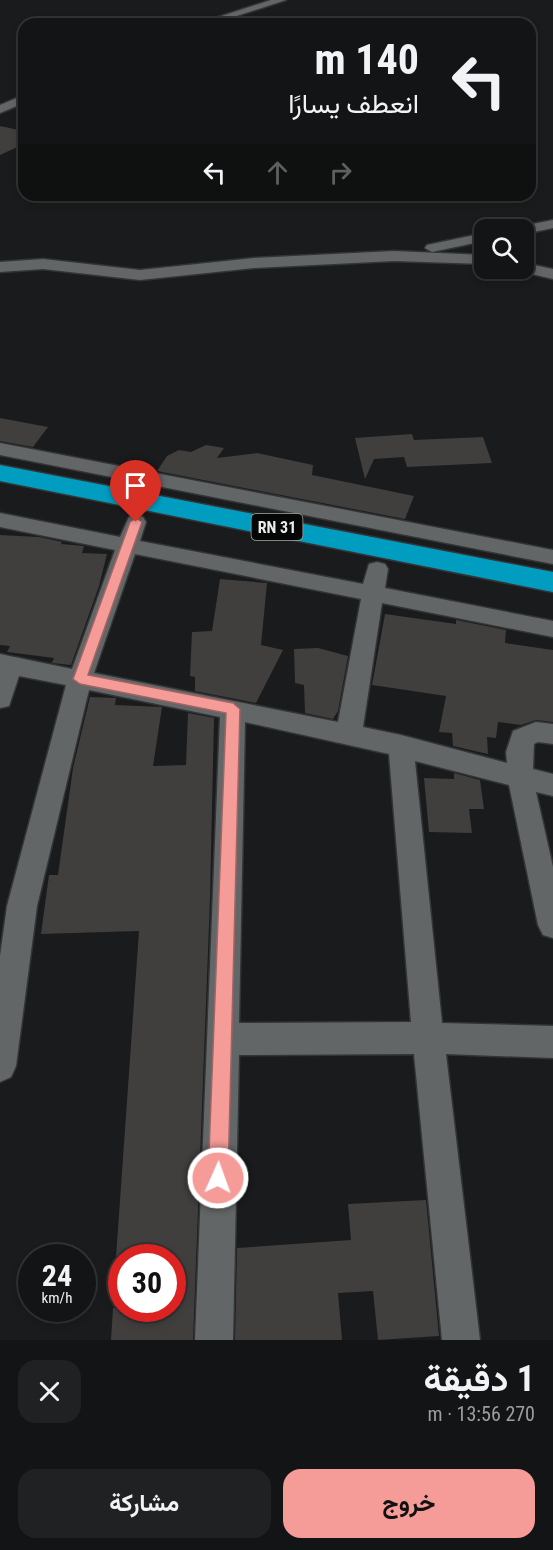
<!DOCTYPE html>
<html lang="ar">
<meta charset="utf-8">
<style>
body{margin:0;font-family:"Roboto Condensed",Vazirmatn,sans-serif;background:#202122;color:#f1f3f6;direction:rtl;height:100vh;display:flex;flex-direction:column;font-size:22px;white-space:nowrap}
*{box-sizing:border-box;margin:0}
p{font-size:20px;color:#9d9ea0}
.icon{flex:none;width:33px;height:33px;fill:none;stroke:currentColor;stroke-width:2;stroke-linecap:round;stroke-linejoin:round}
.map{position:relative;height:1340px;overflow:hidden;direction:ltr}
.sheet{display:flex;flex-direction:column;background:#131415;flex:1}
.sheet>*{flex:none}
.top-card{position:absolute;left:18px;top:18px;width:518px;height:183px;border-radius:18px;box-shadow:0 3px 9px #0003,0 0 0 2px #323334;direction:rtl;background:#131415;color:#f1f3f6;overflow:hidden}
.fabs{position:absolute;left:474px;top:219px;display:grid;gap:12px}
.fabs a{display:grid;place-items:center;width:60px;height:60px;border-radius:12px;background:#131415;box-shadow:0 3px 9px #0003,0 0 0 2px #323334;font-size:30px}
.speed{position:absolute;left:18px;top:1244px;display:flex;gap:12px;font-size:30px;font-weight:700;text-align:center}
.speed>*{display:grid;place-content:center;width:78px;height:78px;border-radius:50%;background:#131415;box-shadow:0 3px 9px #0003,0 0 0 2px #323334;line-height:1}
.speed small{font-size:15px;font-weight:400}
.speed .limit{border:9px solid #d22;background:#fff;color:#111}
.pin{position:absolute;display:grid;place-items:center;width:51px;height:51px;color:#fff;margin:-62px -26px;border-radius:50% 50% 50% 0;rotate:-45deg;box-shadow:0 0 6px #0007}
.pin .icon{rotate:45deg}
.me{position:absolute;width:66px;margin:-33px;rotate:2deg;stroke-linejoin:round;filter:drop-shadow(0 0 4px #0008)}
.turn{display:flex;align-items:center;gap:21px;height:126px;padding:0 18px;font-size:27px}
.turn .icon{width:78px;height:78px;stroke-width:2.5}
.turn b{display:block;font-size:42px;line-height:51px}
.lanes{display:flex;align-items:center;height:57px;padding:0 18px;background:#0003;justify-content:center;gap:30px;direction:ltr}
.lanes .off{opacity:.35}
.round{display:grid;place-items:center;flex:none;width:63px;height:63px;border-radius:18px;background:#202122}
.head{display:flex;align-items:center;justify-content:space-between;height:102px;padding:0 18px}
h1{font-size:36px;font-weight:700;line-height:45px}
.primary-button{display:flex;gap:12px;margin-top:auto;padding:12px 18px}
.primary-button a{flex:1;height:69px;border-radius:18px;background:#f59b98;color:#111;font-size:24px;font-weight:700;line-height:69px;text-align:center}
.primary-button a+a{background:#202122;color:#f1f3f6}
.map>svg:first-child{display:block}
.building{fill:#413e3e}
.lines{fill:none;stroke-linecap:round;stroke-linejoin:round}
.street-casing{stroke:#333435;stroke-width:3}
.highway-casing{stroke:#333435;stroke-width:3}
.street{fill:#636667;fill-rule:evenodd}
.highway{fill:#009dc1;fill-rule:evenodd}
.route{fill:#f59b98;stroke:#9f6563;stroke-width:1.5}
.labels{text-anchor:middle;stroke-width:5;stroke-linejoin:round;paint-order:stroke}
.shield{fill:#050606;stroke:#a5a6a7;stroke-width:1.5}
.shield-label{font-size:16px;font-weight:bold;fill:#e9ebec}
</style>
<div class="map">
<svg width="553" height="1340" viewBox="0 0 553 1340">
<rect width="100%" height="100%" fill="#191b1c"/>
<!-- building -->
<g class="building">
<polygon points="0,126 24,131 24,144 0,155"/>
<polygon points="0,418 48,427 33,447 0,441"/>
<polygon points="412,434 414,440 483,437 492,463 407,467 404,457 374,459 365,479 355,438"/>
<polygon points="206,445 224,448 217,458 257,453 313,465 312,475 414,496 405,519 157,471 167,456 179,450 191,452"/>
<polygon points="0,535 39,537 62,542 61,544 84,546 82,553 107,554 99,586 71,665 52,663 54,658 7,652 10,646 0,645"/>
<polygon points="220,579 267,583 261,645 283,650 256,703 195,691 195,677 190,676 192,632 212,631"/>
<polygon points="385,614 456,624 456,620 506,630 505,643 553,650 553,722 536,720 521,725 498,722 496,738 487,737 488,754 453,746 452,733 439,732 446,696 372,685"/>
<polygon points="318,648 348,656 338,711 333,719 305,713 304,685 295,683 294,649"/>
<polygon points="90,697 116,698 115,705 162,707 153,766 186,765 188,713 214,718 210,899 193,1340 111,1340 113,1308 172,1308 172,1257 116,1257 139,931 41,934 49,875 58,875 73,768"/>
<polygon points="454,773 480,780 484,809 469,809 472,833 429,832 424,778 454,779"/>
<polygon points="426,1200 439,1336 378,1340 373,1291 338,1293 342,1340 235,1340 237,1248 351,1240 348,1204"/>
</g>
<g class="lines">
<defs>
<g id="street">
<polygon points="271,0 286,0 212,24 200,23"/>
<polygon points="24,95 24,103 0,113 0,105"/>
<polygon points="553,220 553,228 524,234 524,230 515,230 517,227"/>
<polygon points="484,233 484,241 432,252 425,248 427,245"/>
<polygon points="394,251 484,255 484,264 394,261 254,268 140,280 43,269 0,272 0,262 43,259 140,270 254,258"/>
<polygon points="524,263 553,269 553,279 519,271 517,268 524,268"/>
<polygon points="0,443 553,550 553,564 0,455"/>
<path d="M0,513L120,537L129,517L136,515L143,517L146,522L140,541L363,584L369,564L377,562L385,564L388,569L385,588L553,621V637L382,603L363,727L401,735L507,763L506,752L513,731L536,722L553,724V744L538,742L534,744L533,769L553,774V796L536,792L553,867V938L543,935L538,925L509,785L415,761L442,1023L553,1026V1058L446,1054L480,1340H442L414,1054L239,1055L233,1340H195L220,717L89,690L37,906L16,1066L11,1077L0,1082V956L7,906L66,685L19,676L9,706L0,708V654L72,669L115,550L0,527ZM135,554L361,599L338,722L94,673ZM245,722L389,754L411,1022L239,1023Z"/>
</g>
<polygon id="highway" points="0,465 553,572 553,592 0,481"/>
</defs>
<!-- street casing -->
<use href="#street" class="street-casing"/>
<!-- highway casing -->
<use href="#highway" class="highway-casing"/>
<!-- street -->
<use href="#street" class="street"/>
<!-- highway -->
<use href="#highway" class="highway"/>
</g>
<!-- route -->
<polygon class="route" points="136,518 142,522 88,675 233,703 240,709 228,1178 225,1185 218,1188 211,1185 208,1178 226,713 80,684 73,679 130,522"/>
<g class="labels">
<!-- shield labels -->
<rect class="shield" x="251.5" y="514" width="51" height="26" rx="4.5"/>
<g class="shield-label">
<text x="277" y="533">RN 31</text>
</g>
</g>
</svg>
<div class="fabs">
<a><svg class="icon" aria-label="search" viewBox="0 0 24 24"><circle cx="10" cy="10" r="6"/><path d="M15 15l6 6"/></svg></a>
</div>
<div class="speed"><div>24<small>km/h</small></div><div class="limit">30</div></div>
<div class="pin" style="left:136px;top:522px;background:#d93025"><svg class="icon" aria-label="arrive" viewBox="0 0 24 24"><path d="M6 21V4h12l-3 4 3 4H6"/></svg></div>
<svg class="me" style="left:218px;top:1178px" viewBox="-20 -20 40 40"><circle r="17" fill="#f59b98" stroke="#fff" stroke-width="3"/><path d="M0-11L8 9 0 5-8 9z" fill="#fff"/></svg>
<div class="top-card">
<div class="turn"><svg class="icon" aria-label="left" viewBox="0 0 24 24"><path d="M17 20v-9H6M10 6l-5 5 5 5"/></svg><div><b>140 m</b>انعطف يسارًا</div></div>
<div class="lanes"><svg class="icon" aria-label="left" viewBox="0 0 24 24"><path d="M17 20v-9H6M10 6l-5 5 5 5"/></svg><svg class="icon off" aria-label="ahead" viewBox="0 0 24 24"><path d="M12 20V5M6 11l6-6 6 6"/></svg><svg class="icon off" aria-label="right" viewBox="0 0 24 24"><path d="M7 20v-9h11M14 6l5 5-5 5"/></svg></div>
</div>
</div>
<section class="sheet">
<div class="head"><div><h1>1 دقيقة</h1><p>270 m · 13:56</p></div><a class="round"><svg class="icon" aria-label="close" viewBox="0 0 24 24"><path d="M6 6l12 12M18 6L6 18"/></svg></a></div>
<div class="primary-button"><a>خروج</a><a>مشاركة</a></div>
</section>
